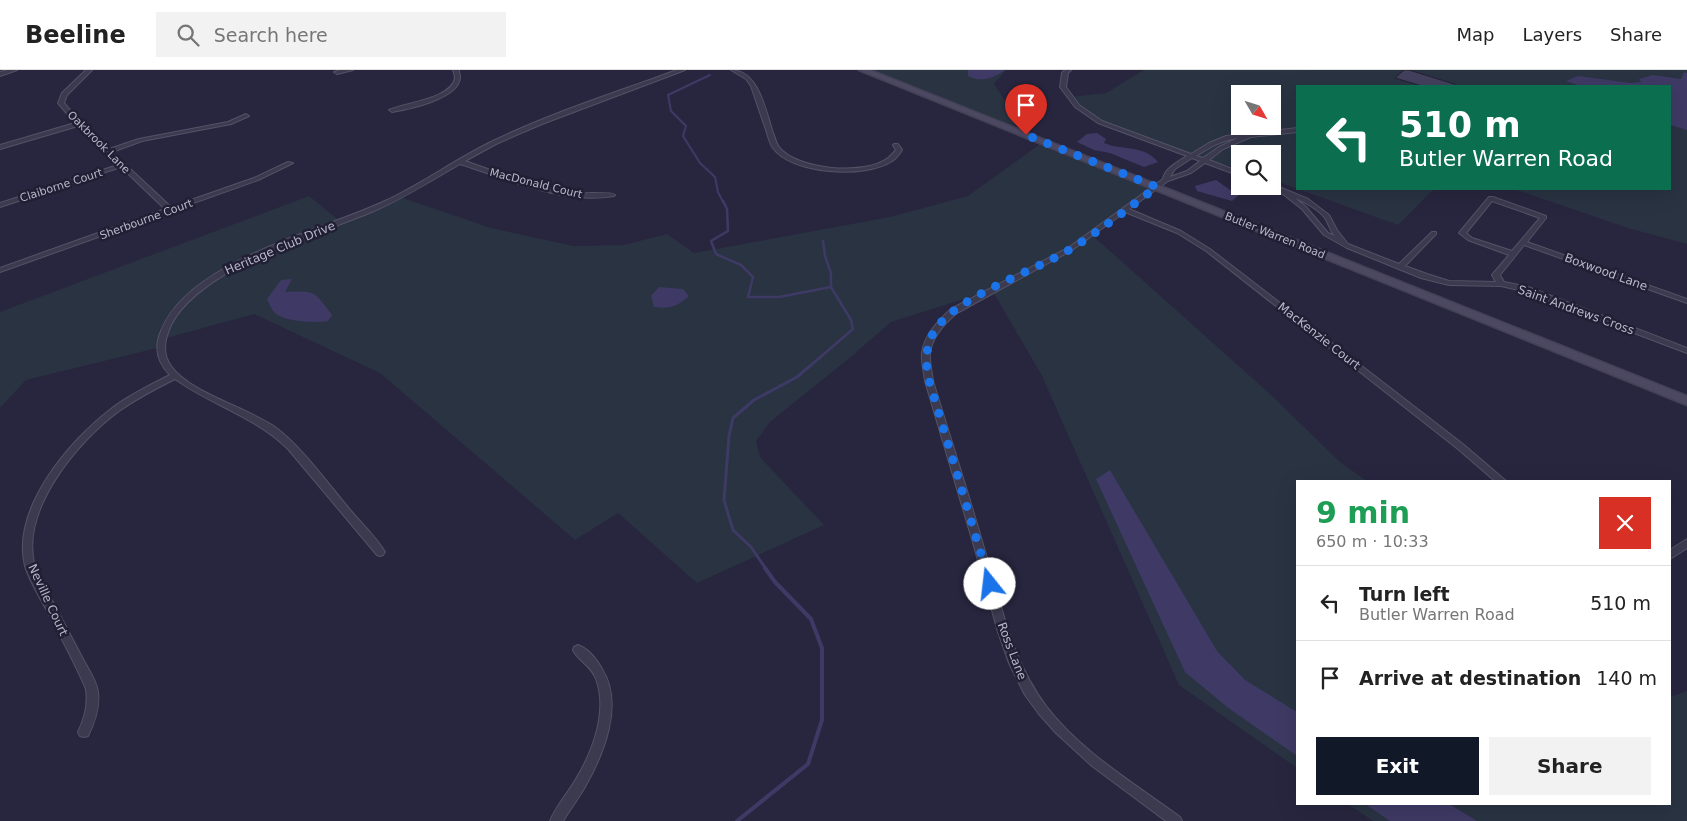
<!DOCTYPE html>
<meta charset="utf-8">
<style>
body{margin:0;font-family:"DejaVu Sans",sans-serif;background:#f2f2f2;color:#222;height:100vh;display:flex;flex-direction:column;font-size:19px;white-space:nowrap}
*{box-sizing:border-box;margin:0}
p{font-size:16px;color:#767676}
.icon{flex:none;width:28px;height:28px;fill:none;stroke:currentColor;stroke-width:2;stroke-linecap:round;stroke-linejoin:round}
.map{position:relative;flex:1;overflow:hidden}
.sheet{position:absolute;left:1296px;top:410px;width:375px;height:325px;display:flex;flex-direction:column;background:#fff;border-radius:0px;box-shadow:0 5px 20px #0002}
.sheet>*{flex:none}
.guide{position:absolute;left:1296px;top:15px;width:375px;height:105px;border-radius:0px;box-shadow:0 5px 20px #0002;background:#0b6e4f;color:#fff;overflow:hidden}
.needle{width:32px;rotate:129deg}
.tools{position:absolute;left:1231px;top:15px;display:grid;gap:10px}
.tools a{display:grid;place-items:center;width:50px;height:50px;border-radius:0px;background:#fff;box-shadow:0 5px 20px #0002;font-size:25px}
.pin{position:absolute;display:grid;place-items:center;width:42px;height:42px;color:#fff;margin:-51px -21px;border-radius:50% 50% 50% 0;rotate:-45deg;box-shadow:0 0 5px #0007}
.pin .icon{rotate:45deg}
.me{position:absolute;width:55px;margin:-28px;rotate:344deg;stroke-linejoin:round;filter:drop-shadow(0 0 4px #0008)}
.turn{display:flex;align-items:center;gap:18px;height:105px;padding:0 20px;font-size:22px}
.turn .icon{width:65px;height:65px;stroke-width:2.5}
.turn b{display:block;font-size:35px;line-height:42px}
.round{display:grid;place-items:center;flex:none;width:52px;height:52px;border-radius:0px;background:#f2f2f2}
.overview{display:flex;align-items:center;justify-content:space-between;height:85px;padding:0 20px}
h1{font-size:30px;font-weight:700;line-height:38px;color:#1e9e55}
.cta{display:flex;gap:10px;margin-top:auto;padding:10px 20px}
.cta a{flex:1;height:58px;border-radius:0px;background:#111827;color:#fff;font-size:20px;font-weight:700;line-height:58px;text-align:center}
.cta a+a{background:#f2f2f2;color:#222}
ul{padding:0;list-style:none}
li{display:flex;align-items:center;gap:15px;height:75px;padding:0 20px;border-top:1px solid #e0e0e0}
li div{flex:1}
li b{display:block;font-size:19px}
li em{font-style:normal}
header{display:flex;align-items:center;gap:30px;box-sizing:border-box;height:70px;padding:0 25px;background:#fff;border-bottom:1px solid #e0e0e0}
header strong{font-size:24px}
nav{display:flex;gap:28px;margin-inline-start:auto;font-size:18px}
.search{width:350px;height:45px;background:#f2f2f2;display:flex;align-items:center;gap:12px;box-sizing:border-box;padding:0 18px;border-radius:0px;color:#767676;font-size:19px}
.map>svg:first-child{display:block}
.green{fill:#293342;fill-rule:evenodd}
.water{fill:#3e3a65}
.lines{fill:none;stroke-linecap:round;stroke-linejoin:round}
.stream-far3{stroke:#3e3a65;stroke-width:2}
.stream-far2{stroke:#3e3a65;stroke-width:2.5}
.stream-far1{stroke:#3e3a65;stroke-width:3}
.stream{stroke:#3e3a65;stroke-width:4}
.building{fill:#43405d;stroke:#232136}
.minor-casing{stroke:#545267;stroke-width:2}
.secondary-casing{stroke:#434155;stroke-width:3}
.minor{fill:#3c3a4f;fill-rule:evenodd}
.secondary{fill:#4c4862;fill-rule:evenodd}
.route{stroke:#1a73e8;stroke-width:9;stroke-dasharray:0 16.2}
.labels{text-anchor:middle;stroke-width:5;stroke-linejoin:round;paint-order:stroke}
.far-street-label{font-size:11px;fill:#b9b7ca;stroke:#211f34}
.street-label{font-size:12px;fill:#b9b7ca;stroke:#211f34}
</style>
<header>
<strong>Beeline</strong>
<div class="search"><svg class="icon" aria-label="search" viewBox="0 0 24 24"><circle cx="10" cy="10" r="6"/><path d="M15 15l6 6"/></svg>Search here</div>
<nav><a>Map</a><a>Layers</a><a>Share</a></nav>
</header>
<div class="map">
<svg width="1687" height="751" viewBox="0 0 1687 751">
<rect width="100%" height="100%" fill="#28263f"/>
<!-- green -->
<g class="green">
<polygon points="863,0 1006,0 994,14 1019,52 1008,59"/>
<path d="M1144,0H1687V174L1628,158L1514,119H1670V16H1298V119L1273,110L1272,84H1240V98L1203,90L1100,52L1082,40L1071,27L1106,23ZM1240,24H1272V56H1240Z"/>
<polygon points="1043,72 1157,117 1092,165 1269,323 1341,393 1367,411 1298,411 1297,698 1179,615 1041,304 992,220 891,252 852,286 770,352 756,371 760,387 824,455 697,513 618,443 575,470 380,303 254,244 163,269 161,277 26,310 0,338 0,242 309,126 341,152 400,127 491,158 573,176 624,175 667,164 694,183 890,147 968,126"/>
<polygon points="1298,119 1434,119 1398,155"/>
<polygon points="1687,621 1687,751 1373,751 1348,734 1670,734 1670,627"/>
</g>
<!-- water -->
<g class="water">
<path d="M968,0H1005C994,8 981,13 968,6Z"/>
<polygon points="1684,2 1687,3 1687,60 1670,55 1670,16 1581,16 1566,11 1578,6 1631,13 1641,12 1639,9 1653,5 1681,9"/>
<path d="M1097,63L1106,69L1104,73C1122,81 1143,74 1158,92L1144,97L1110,83L1094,80L1077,72L1087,64Z"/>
<polygon points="1216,110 1233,122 1240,124 1232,131 1197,121 1195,116"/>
<path d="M292,209L285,222C316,221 313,220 332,245L328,251C318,253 287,252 278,245C272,242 270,235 267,229L281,210Z"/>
<path d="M659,217L683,219L689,226C677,237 669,239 654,237L651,226Z"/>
<polygon points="1110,400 1217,581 1245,610 1297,642 1297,686 1227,637 1185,602 1096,409"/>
<polygon points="1365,734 1449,734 1477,751 1390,751"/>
</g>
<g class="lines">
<!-- stream-far3 -->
<polyline class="stream-far3" points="710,5 668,25 671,41 686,56 683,66 700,93 715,107 718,122 723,132"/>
<!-- stream-far2 -->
<g class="stream-far2">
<polyline points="723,131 727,139 728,161 711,171 716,184 741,195 753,207 748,227 779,227 831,217"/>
<polyline points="810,296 853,259 851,250 831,217 831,203 825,186 823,171"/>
</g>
<!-- stream-far1 -->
<polyline class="stream-far1" points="766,499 751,477 733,460 724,430 729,366 733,348 754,330 797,307 811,295"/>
<!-- stream -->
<polyline class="stream" points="737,751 808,694 822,650 822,578 811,549 775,512 765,498"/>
</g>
<!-- building -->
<polygon class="building" points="1404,0 1409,0 1454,14 1454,16 1422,16 1395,8"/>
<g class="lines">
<defs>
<g id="minor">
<polygon points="8,0 17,0 0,6 0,2"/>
<polygon points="86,0 92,0 67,25 64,33 81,53 109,79 139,69 228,52 246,44 249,46 231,54 142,71 112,82 171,137 254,108 288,92 293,93 258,110 0,202 0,198 165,139 121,97 0,137 0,133 118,95 78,56 0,79 0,75 75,53 58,33 62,23"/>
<polygon points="340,0 353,0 337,4 334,2"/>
<path d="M453,0H459C459,3 460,5 460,8C458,29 409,39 392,42L389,40C403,33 452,29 455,8C455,5 454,3 453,0Z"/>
<path d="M677,0H685L542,54L496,74L465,91C503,104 541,120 581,123C590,124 609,121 615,125L614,126C565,135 507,109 460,94C432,110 404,128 374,141C324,162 270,176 224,205C203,218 178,236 169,260C164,272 163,285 171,296C190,323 246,337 275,357C303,378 328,414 351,441C362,454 376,467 385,482L383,485L380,486L377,485L288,379C256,347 211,335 175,309C155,319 136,329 119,341C77,372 19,441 35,497C39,510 47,522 54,534C64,553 74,572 84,591C89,600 97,612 98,622C100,638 95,652 88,666L84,667L80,666L78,662C85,647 88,635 86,619C74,591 59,564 45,537C38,524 29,510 25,496C11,439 69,371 111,339C129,325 150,315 170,305C157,292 154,277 161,261C189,190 322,161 385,131C422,114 454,90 491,72C550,43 615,23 677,0Z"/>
<path d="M731,0C759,0 766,42 773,63C775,67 776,74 779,77C797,100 865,106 888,88C891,86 894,82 896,80L893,75L894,74H898L902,80C899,84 896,89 892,91C866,109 791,104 773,78C769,73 768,65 766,60C761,45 756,31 751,16L746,9Z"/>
<path d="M1065,0H1071L1068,3L1066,17L1079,35L1102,51L1191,84L1209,73L1226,66L1298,58V62L1251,67L1223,79L1209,90L1240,102V106L1205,93L1191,103L1168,111L1129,139L1181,161L1210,179L1464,375L1506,411H1495L1458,379L1206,181L1177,163L1125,142L1072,180L957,243C945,253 932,266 930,283C929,291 932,302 933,311C950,367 968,422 984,478C1001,533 1011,590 1046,636C1081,682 1134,713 1180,747L1182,751H1166L1092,696L1056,663L1039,644L1025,625L1009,593L998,562L974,476L925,311C924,302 921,291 922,283C924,265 939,250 951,239L1068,178L1163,109C1165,98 1178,92 1187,86L1098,53L1075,37L1060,17L1062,3ZM1238,68L1219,77L1203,88L1196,86C1210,77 1222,70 1238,68ZM1192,88L1200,91L1187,101L1170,107L1175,99Z"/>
<path d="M1272,114L1308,129L1329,145L1337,160L1348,174L1399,194L1432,162H1436V164L1405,196L1427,204L1449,211L1496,212L1492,205L1509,185L1468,170L1459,163L1489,127H1493L1546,146V148L1527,172L1687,229V233L1524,175L1500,205L1504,212L1528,217L1687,278V283L1523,221L1501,216L1449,215L1421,208L1347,178L1324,165L1302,139L1279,121L1270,117L1269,116H1272ZM1295,128C1305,132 1319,140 1325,148C1329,154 1330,161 1335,166L1328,163L1306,137ZM1492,131L1540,148L1512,181L1472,168L1466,163Z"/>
<polygon points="1687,469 1687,478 1670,489 1670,480"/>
<path d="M578,575C589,579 597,590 602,599C624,634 604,683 586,715C579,728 570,739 563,751H550C556,736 568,723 576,709C593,681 608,641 596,609C591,595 578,591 573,580L574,577Z"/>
</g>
<polygon id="secondary" points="859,0 870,0 1687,326 1687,335"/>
</defs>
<!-- minor casing -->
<use href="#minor" class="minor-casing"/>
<!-- secondary casing -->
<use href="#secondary" class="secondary-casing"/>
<!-- minor -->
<use href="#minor" class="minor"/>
<!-- secondary -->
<use href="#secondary" class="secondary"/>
</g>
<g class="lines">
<!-- route -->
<path class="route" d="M990,514L928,307C925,289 926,271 938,256C962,225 1034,201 1069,180C1100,161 1128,138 1157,117L1026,65"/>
</g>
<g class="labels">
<!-- far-street labels -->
<g class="far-street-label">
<text transform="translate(99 72) rotate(45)" y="4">Oakbrook Lane</text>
<text transform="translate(536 113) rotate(14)" y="4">MacDonald Court</text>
<text transform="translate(61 115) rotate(-18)" y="4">Claiborne Court</text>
<text transform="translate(146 149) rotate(-20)" y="4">Sherbourne Court</text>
<text transform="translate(1275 165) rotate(22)" y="4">Butler Warren Road</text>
</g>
<!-- street labels -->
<g class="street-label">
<text transform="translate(280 178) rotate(-23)" y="4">Heritage Club Drive</text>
<text transform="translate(1606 202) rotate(20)" y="4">Boxwood Lane</text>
<text transform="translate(1576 240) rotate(20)" y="4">Saint Andrews Cross</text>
<text transform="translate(1319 266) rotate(38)" y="4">MacKenzie Court</text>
<text transform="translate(48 530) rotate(65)" y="4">Neville Court</text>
<text transform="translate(1012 581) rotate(69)" y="4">Ross Lane</text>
</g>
</g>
</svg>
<div class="tools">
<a><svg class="needle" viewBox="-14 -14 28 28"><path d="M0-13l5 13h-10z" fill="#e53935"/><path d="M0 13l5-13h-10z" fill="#767676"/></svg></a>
<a><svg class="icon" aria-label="search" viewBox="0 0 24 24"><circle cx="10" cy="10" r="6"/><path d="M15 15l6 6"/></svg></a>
</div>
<div class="pin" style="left:1026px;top:65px;background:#d93025"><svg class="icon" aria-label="arrive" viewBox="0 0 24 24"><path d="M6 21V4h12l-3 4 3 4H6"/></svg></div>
<svg class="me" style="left:990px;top:514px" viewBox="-20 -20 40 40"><circle r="19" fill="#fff"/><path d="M0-13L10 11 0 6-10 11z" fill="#1a73e8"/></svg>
<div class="guide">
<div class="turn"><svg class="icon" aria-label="left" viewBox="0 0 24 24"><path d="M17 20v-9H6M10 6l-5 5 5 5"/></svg><div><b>510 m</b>Butler Warren Road</div></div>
</div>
<section class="sheet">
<div class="overview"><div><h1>9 min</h1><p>650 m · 10:33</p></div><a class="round" style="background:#d93025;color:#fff"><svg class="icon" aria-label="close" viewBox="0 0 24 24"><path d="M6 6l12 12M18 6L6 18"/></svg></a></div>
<ul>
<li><svg class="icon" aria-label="left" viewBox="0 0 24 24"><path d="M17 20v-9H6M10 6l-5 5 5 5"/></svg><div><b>Turn left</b><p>Butler Warren Road</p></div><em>510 m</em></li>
<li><svg class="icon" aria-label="arrive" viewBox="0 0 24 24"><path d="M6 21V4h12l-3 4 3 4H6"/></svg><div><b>Arrive at destination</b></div><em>140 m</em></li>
</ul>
<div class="cta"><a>Exit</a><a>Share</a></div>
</section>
</div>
